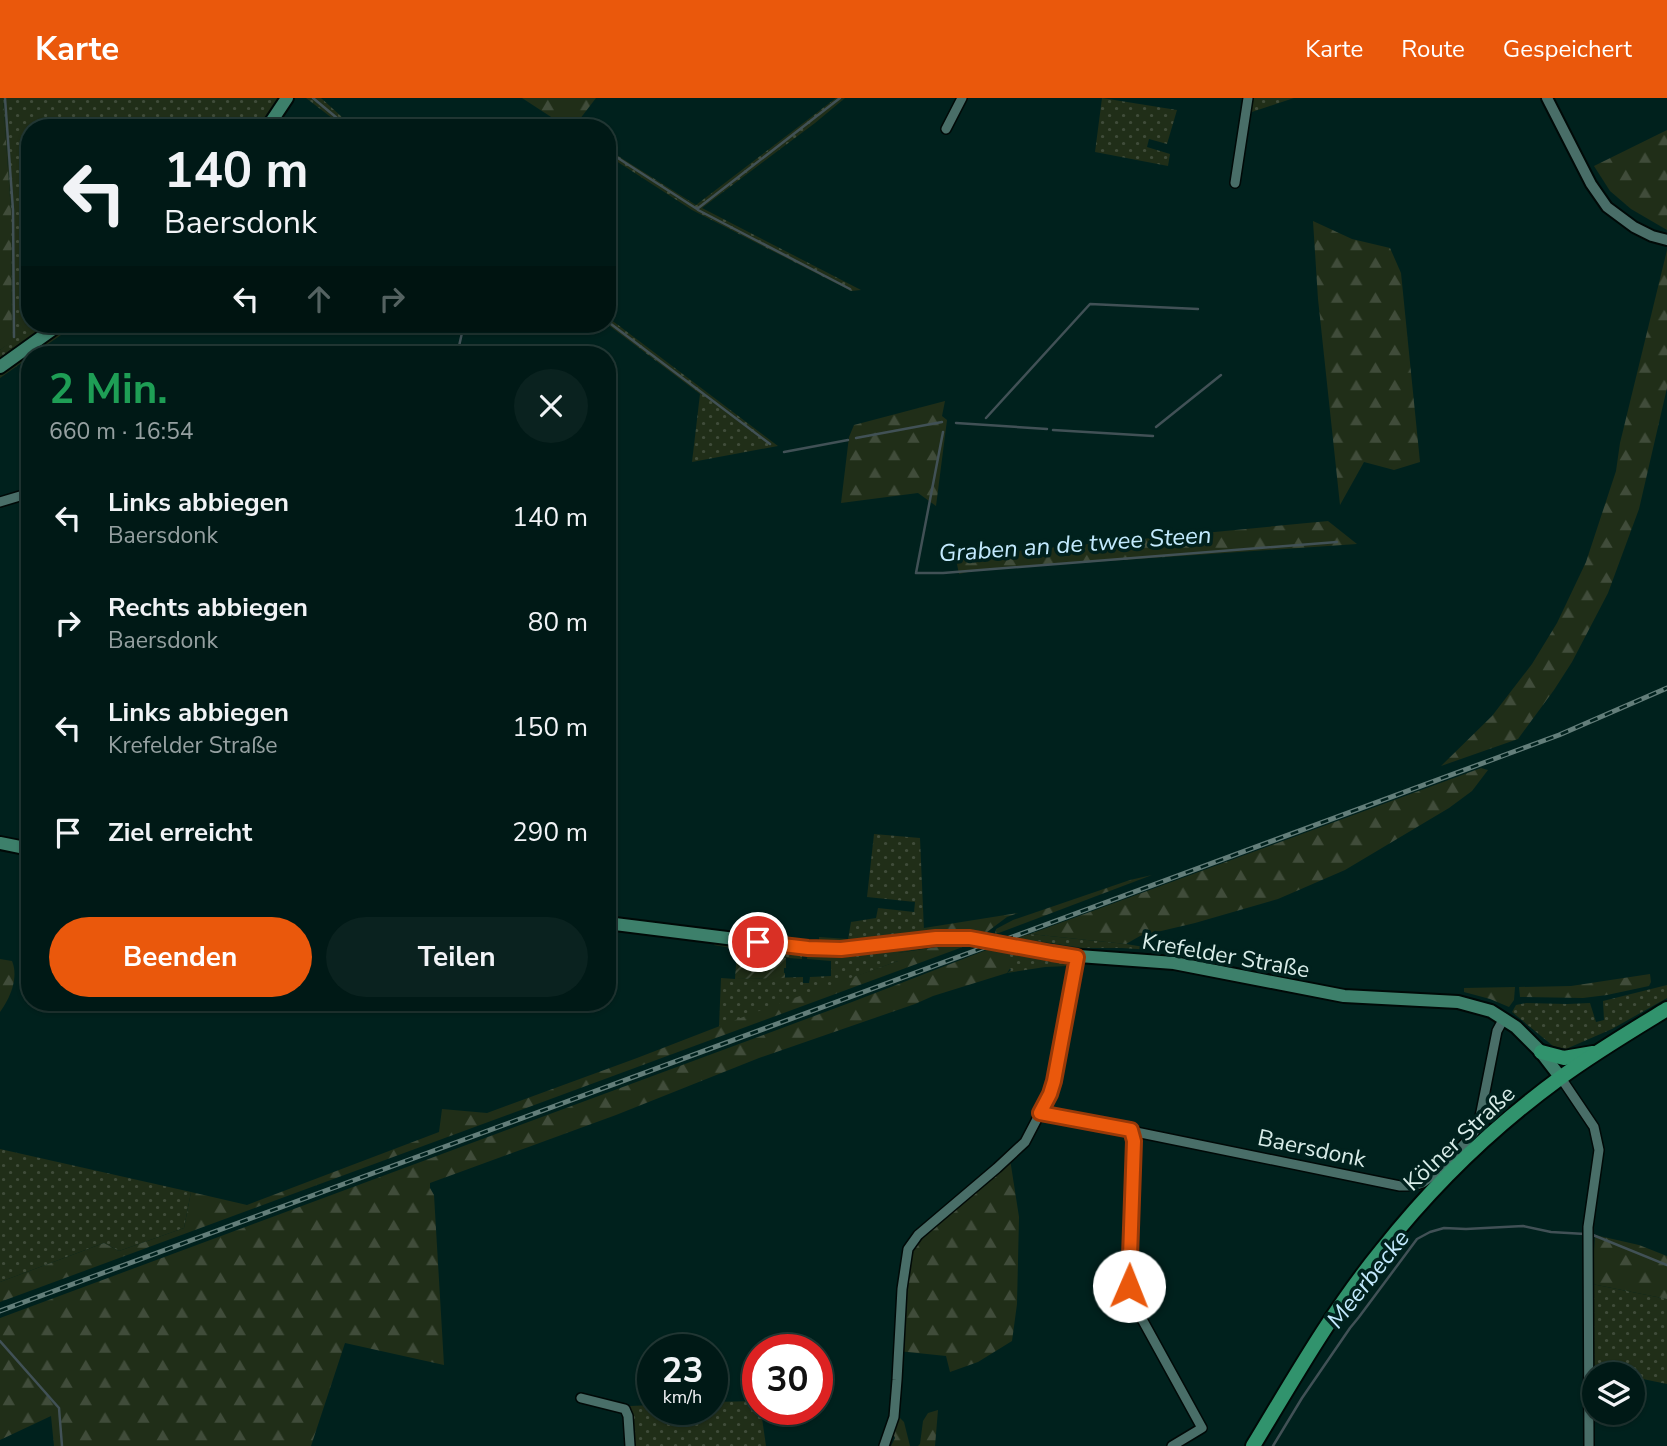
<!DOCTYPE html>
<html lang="de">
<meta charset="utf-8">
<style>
body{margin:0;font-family:"Nunito Sans",sans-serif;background:#0a221f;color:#f1f3f6;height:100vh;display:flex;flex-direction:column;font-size:26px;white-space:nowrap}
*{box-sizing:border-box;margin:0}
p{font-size:23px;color:#95a0a1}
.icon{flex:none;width:38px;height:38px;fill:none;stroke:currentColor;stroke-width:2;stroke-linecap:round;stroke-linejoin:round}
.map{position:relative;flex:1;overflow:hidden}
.side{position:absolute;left:21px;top:248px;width:595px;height:665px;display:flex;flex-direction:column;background:#001916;border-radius:28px;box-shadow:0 2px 5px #0004,0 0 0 2px #223835}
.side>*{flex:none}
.guide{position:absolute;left:21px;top:21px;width:595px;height:214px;border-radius:28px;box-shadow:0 2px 5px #0004,0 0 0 2px #223835;background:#001916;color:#f1f3f6;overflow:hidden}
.controls{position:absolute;left:1582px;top:1264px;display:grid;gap:14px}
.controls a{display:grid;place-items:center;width:63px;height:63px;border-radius:50%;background:#001916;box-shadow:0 2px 5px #0004,0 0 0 2px #223835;font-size:35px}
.speed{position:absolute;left:637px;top:1236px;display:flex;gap:14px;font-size:35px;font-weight:700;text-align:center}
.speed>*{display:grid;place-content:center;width:91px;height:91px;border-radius:50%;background:#001916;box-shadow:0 2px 5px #0004,0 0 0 2px #223835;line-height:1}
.speed small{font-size:18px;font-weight:400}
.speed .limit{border:10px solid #d22;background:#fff;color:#111}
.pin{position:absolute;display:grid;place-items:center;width:60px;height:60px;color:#fff;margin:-30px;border:4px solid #fff;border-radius:50%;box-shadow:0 2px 7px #0007}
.me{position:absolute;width:77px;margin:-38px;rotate:1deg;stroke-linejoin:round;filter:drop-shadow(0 0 5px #0008)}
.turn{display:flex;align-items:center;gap:24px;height:147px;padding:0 28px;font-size:32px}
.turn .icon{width:91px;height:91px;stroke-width:2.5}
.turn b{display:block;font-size:49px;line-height:60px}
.lanes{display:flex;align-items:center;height:66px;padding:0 28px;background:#0003;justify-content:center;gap:35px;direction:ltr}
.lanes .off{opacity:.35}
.round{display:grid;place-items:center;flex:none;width:74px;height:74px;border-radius:37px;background:#0a221f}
.head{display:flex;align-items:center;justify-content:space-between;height:119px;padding:0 28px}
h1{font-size:42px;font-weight:700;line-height:52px;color:#1e9e55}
.action{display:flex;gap:14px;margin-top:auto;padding:14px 28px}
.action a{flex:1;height:80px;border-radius:42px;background:#ea580c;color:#fff;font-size:28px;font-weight:700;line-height:80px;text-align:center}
.action a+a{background:#0a221f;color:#f1f3f6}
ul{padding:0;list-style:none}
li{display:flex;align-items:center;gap:21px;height:105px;padding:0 28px}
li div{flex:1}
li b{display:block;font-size:26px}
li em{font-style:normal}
header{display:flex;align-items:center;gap:42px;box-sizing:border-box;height:98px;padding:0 35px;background:#ea580c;color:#fff}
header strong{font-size:33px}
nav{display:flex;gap:38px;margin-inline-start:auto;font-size:24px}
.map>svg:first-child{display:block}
.grass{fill:url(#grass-dots)}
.forest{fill:url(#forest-firs)}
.garden{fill:url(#garden-furrows)}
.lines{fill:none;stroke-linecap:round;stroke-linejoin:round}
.stream{stroke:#415156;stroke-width:2.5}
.minor-casing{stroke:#000907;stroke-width:12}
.tertiary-casing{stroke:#000907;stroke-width:14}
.secondary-casing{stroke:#000907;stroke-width:16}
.primary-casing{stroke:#000907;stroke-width:18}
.minor{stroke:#496e68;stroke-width:9}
.tertiary{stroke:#496e68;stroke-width:10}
.secondary{stroke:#3d806b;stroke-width:12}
.primary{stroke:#31936d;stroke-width:14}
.rail-casing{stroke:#637e7a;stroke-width:5}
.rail{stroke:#00211d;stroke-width:2.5;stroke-dasharray:8;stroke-linecap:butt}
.route-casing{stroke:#983908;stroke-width:18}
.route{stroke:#ea580c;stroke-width:12}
.labels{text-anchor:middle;stroke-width:7;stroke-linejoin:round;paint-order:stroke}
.street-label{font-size:23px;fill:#d8ece8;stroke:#00211d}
.water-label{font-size:24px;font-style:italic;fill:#c3eafe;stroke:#00211d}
</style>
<header>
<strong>Karte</strong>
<nav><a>Karte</a><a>Route</a><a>Gespeichert</a></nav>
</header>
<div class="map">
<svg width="1667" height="1348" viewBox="0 0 1667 1348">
<defs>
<pattern id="grass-dots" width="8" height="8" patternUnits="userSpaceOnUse" patternTransform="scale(1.75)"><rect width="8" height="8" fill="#202e18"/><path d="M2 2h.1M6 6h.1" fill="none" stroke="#404c3a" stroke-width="1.8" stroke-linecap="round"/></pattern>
<pattern id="forest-firs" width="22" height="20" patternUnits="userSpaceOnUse" patternTransform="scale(1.75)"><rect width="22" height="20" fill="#202e18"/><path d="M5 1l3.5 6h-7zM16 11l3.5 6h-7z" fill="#404c3a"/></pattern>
<pattern id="garden-furrows" width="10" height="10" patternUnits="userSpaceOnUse" patternTransform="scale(1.75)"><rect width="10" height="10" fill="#202e18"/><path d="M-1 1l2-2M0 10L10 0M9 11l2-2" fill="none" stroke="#404c3a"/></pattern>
</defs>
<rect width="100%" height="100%" fill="#00211d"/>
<!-- grass -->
<g class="grass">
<polygon points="3,0 283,0 263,30 30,30 30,226 54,226 0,265 0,252 12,243 11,114"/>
<polygon points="306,0 321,0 354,30 345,30"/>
<polygon points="836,0 845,0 815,25 702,110 861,192 851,193 692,112 607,57 607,51 696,107"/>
<polygon points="1102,0 1177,12 1167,46 1149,41 1147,49 1170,56 1168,68 1095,54"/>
<polygon points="1251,0 1294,0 1249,15"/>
<polygon points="607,219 618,227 778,348 692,364 700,296 607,226"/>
<polygon points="68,226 77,226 32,257 30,257 30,259 0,280 0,274"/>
<polygon points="874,736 920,740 924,833 848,843 819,842 819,839 848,841 851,824 876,820 878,810 914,814 915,804 867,799"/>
<polygon points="1030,836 1126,846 1168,853 1122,850 1083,850 1017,840"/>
<polygon points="716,844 802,855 802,861 788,860 714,847"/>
<polygon points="971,845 960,850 930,849 898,855 898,863 719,929 721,880 735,881 803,879 803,885 809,885 810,879 831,878 831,863 807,861 808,855 929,846"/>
<polygon points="994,849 1060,862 1068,868 1045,869 1007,875 1011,872 999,853 989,851"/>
<polygon points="1667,887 1667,900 1612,931 1566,951 1553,948 1512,914 1516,907 1526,905 1567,906 1590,905 1596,924 1604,922 1603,903"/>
<polygon points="0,1051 191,1094 184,1130 119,1153 104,1145 0,1184"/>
<polygon points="1592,1186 1667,1201 1667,1286 1633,1279 1633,1276 1617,1276 1588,1270"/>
<polygon points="757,1303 758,1311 760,1311 762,1320 766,1348 633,1348 630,1308 653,1307 653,1311 712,1311 712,1304"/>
</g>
<!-- forest -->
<g class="forest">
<polygon points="0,0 3,0 11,114 12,244 0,252"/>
<polygon points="522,0 596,0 573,30 568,30"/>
<polygon points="1667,32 1667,132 1631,111 1610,93 1594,68"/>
<polygon points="1313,123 1352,141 1390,150 1401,175 1420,364 1394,372 1364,364 1340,407 1318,201"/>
<polygon points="1667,152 1667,290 1639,411 1608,495 1572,564 1554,592 1518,641 1441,668 1492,618 1532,566 1557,525 1586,464 1616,373 1620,345"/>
<polygon points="945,303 942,318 947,322 936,408 918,395 841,405 849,339 854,327"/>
<polygon points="1328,423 1357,446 977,472 959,476 956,461 975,457"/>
<polygon points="1481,670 1488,672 1472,693 1449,710 1345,772 1278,801 1195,825 1140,838 1126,846 1030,836"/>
<polygon points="1152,777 996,836 995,836 996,831 1013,822 1130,782"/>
<polygon points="1018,815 1007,819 987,834 949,831 924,833 924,830"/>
<polygon points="944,848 960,850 0,1204 0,1184 104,1145 119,1153 184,1130 191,1094 247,1107 439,1034 442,1011 487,1015 637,960 769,909 898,863 898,855"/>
<polygon points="989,851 999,853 1011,859 1013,866 1007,875 933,898 915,906 759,960 616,1017 430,1085 430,1090 434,1097 444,1267 345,1245 311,1348 54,1348 51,1318 0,1342 0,1220 852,904"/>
<path d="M0,861L12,863C19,880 10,900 0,914Z"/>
<polygon points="1650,876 1651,884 1649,888 1607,897 1583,900 1520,899 1519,889 1571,888"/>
<polygon points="1515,889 1514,902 1509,909 1490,901 1464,894 1464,890"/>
<polygon points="1010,1061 1019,1119 1017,1206 1012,1243 978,1264 950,1274 946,1258 898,1253 905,1170 918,1137"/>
<polygon points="1595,1137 1639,1147 1667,1158 1667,1201 1592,1186"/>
<polygon points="938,1312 935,1348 918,1348 920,1346 923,1323 928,1315"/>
<polygon points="897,1317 904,1324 910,1348 891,1348 895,1340 892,1333"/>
</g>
<!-- garden -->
<polygon class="garden" points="737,851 786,860 786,870 784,870 784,875 785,875 785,880 735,881"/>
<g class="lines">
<!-- stream -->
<g class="stream">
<polyline points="5,0 13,112 14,239"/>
<polyline points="313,0 349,30"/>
<polyline points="607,53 697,111 840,0"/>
<polyline points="698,112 850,191"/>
<polyline points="607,223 770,346"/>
<polyline points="457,257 464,226"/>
<polyline points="986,320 1090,206 1198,211"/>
<polyline points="956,325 1047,331"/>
<polyline points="1156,329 1221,277"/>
<polyline points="1053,332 1153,338"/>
<polyline points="943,334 916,475 943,475 1337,444"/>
<polyline points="856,340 942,324"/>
<polyline points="784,354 848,342"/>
<polyline points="1593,1137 1667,1167"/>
<polyline points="0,1243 59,1310 62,1348"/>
<polyline points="1273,1348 1302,1300 1350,1230 1359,1219 1417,1141 1430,1134 1444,1130 1466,1131 1523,1128 1551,1134 1585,1136"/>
</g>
<defs>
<g id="minor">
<polyline points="946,31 962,0"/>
<polyline points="1235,85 1248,0"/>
<polyline points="0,404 30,395"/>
<polyline points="1561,980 1594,1029 1599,1052 1588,1129 1589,1348"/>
<polyline points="1040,1015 1131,1033 1134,1043 1129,1188 1137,1212 1202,1330 1172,1348"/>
<path d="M1131,1033L1400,1088C1408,1088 1415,1088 1422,1085C1435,1078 1469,1042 1478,1029L1497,933L1504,920"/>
<polyline points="581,1300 625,1311 628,1318 630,1348"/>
<polyline points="884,1348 894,1319 897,1282 902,1191 908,1151 918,1137 997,1070 1025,1044 1050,996 1054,983 1077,859"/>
</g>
<polyline id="tertiary" points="1547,0 1591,86 1607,109 1634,129 1652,138 1667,142"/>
<g id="secondary">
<polyline points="267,30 287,0"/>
<polyline points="0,269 60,226"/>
<polyline points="0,745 30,751"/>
<polyline points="607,825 815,851 851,850 936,840 970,840 1065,857 1174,865 1344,898 1458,904 1491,913 1516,929 1541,954 1561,980"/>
</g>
<g id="primary">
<polyline points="1541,954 1564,960 1593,955"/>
<path d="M1253,1348C1293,1282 1332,1213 1381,1153C1432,1088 1493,1029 1560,980C1594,955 1631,933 1667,911"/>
</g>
</defs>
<!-- minor casing -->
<use href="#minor" class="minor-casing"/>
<!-- tertiary casing -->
<use href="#tertiary" class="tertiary-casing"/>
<!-- secondary casing -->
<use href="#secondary" class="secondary-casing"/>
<!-- primary casing -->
<use href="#primary" class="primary-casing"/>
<!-- minor -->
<use href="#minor" class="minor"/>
<!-- tertiary -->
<use href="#tertiary" class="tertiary"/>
<!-- secondary -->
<use href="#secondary" class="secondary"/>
<!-- primary -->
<use href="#primary" class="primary"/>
<defs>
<polyline id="rail" points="0,1213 1559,637 1667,590"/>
</defs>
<!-- rail casing -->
<use href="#rail" class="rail-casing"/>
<!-- rail -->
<use href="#rail" class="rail"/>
</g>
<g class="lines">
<defs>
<polyline id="route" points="758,844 808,850 841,851 936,840 970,840 1052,855 1077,859 1054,983 1050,996 1040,1015 1131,1032 1134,1043 1129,1188"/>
</defs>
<!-- route casing -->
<use href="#route" class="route-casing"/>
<!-- route -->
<use href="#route" class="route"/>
</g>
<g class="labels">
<!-- street labels -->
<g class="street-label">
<text transform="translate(1226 857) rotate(10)" y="8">Krefelder Straße</text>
<text transform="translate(1459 1040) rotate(-43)" y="8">Kölner Straße</text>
<text transform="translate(1312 1050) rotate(12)" y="8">Baersdonk</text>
</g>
<!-- water labels -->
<g class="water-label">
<text transform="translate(1075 446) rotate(-4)" y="8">Graben an de twee Steen</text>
<text transform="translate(1368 1181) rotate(-52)" y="8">Meerbecke</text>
</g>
</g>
</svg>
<div class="controls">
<a><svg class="icon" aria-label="layers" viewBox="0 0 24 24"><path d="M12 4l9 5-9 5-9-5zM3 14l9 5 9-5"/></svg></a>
</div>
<div class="speed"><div>23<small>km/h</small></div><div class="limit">30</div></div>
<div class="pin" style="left:758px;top:844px;background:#d93025"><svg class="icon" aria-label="arrive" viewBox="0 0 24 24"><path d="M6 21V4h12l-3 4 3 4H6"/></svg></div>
<svg class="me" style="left:1129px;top:1188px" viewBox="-20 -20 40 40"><circle r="19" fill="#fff"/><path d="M0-13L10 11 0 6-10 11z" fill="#ea580c"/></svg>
<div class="guide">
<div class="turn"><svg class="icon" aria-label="left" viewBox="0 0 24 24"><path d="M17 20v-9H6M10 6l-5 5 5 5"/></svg><div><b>140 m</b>Baersdonk</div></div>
<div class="lanes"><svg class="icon" aria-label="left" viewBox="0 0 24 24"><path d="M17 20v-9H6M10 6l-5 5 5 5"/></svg><svg class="icon off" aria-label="ahead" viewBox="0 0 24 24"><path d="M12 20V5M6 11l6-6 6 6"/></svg><svg class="icon off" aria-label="right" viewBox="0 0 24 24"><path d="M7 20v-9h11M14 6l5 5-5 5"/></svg></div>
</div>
<section class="side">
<div class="head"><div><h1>2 Min.</h1><p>660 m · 16:54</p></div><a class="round"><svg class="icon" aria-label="close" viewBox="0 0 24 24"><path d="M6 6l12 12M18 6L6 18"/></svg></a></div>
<ul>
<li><svg class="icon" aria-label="left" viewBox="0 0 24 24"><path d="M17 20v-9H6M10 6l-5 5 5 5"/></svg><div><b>Links abbiegen</b><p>Baersdonk</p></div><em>140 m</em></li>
<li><svg class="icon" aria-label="right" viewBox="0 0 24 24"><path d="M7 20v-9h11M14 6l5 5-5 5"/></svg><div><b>Rechts abbiegen</b><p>Baersdonk</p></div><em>80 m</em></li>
<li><svg class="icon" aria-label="left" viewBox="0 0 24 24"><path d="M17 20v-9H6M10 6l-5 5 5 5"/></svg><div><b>Links abbiegen</b><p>Krefelder Straße</p></div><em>150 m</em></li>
<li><svg class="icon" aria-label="arrive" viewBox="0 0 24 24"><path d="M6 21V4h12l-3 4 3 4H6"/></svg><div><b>Ziel erreicht</b></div><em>290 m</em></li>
</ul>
<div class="action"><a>Beenden</a><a>Teilen</a></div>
</section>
</div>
